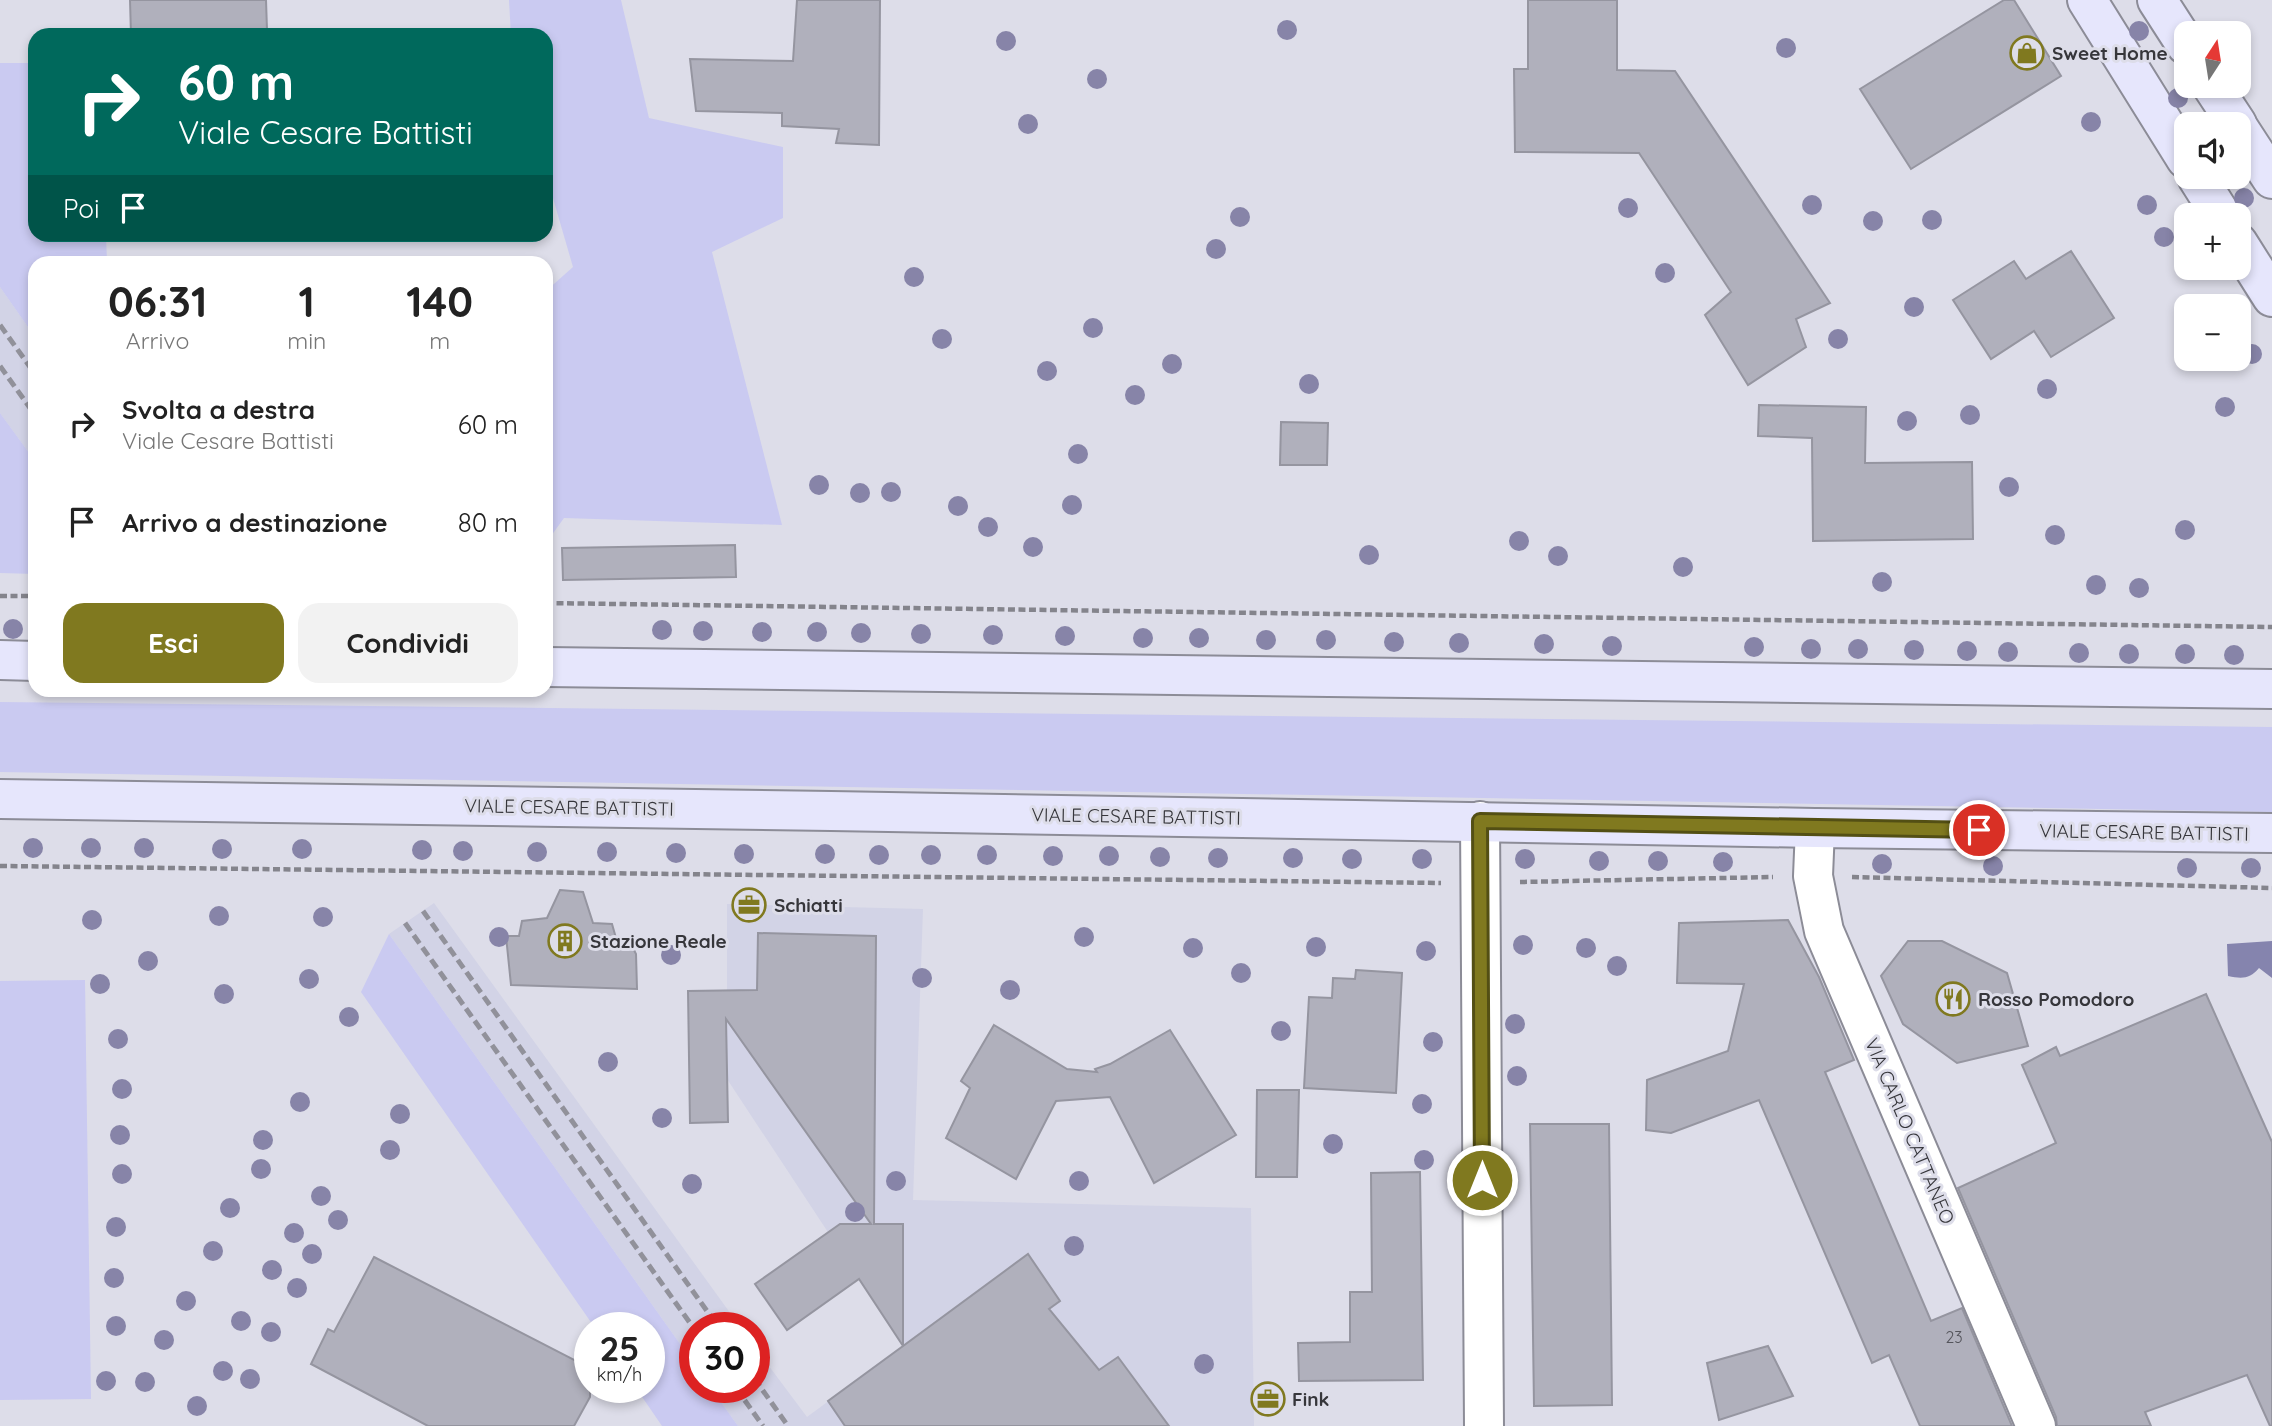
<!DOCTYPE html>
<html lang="it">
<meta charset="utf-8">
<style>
body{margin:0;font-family:Quicksand,sans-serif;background:#f2f2f2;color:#222;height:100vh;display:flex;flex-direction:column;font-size:26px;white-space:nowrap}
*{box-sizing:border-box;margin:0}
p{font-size:23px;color:#767676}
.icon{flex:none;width:38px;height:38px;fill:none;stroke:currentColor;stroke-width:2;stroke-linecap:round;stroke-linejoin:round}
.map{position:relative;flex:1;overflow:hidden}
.details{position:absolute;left:28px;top:256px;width:525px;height:441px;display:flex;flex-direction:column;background:#fff;border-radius:21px;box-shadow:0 4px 10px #0003}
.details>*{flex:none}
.top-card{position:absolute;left:28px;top:28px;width:525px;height:214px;border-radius:21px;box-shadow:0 4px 10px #0003;background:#00695c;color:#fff;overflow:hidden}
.needle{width:46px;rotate:12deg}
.buttons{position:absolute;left:2174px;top:21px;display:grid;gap:14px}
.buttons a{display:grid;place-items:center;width:77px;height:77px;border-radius:14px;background:#fff;box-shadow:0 4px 10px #0003;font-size:35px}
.speed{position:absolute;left:574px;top:1312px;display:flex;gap:14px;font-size:35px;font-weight:700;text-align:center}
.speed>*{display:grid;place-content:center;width:91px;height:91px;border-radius:50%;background:#fff;box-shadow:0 4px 10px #0003;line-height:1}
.speed small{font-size:18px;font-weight:400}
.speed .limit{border:10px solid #d22;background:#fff;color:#111}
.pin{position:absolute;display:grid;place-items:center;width:60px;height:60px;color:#fff;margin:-30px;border:4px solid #fff;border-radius:50%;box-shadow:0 2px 7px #0007}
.me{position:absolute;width:77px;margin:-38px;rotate:0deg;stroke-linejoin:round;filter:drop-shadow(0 0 5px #0008)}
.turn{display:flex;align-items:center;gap:24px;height:147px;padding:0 35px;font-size:32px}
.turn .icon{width:91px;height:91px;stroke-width:2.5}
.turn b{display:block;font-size:49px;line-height:60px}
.then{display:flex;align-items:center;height:66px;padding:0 35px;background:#0003;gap:14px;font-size:26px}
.eta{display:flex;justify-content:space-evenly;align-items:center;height:119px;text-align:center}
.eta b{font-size:42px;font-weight:700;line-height:49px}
.action{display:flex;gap:14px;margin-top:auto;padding:14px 35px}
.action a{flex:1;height:80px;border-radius:21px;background:#80791f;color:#fff;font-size:28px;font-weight:700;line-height:80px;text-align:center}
.action a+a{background:#f2f2f2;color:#222}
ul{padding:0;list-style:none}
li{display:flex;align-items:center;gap:21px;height:98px;padding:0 35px}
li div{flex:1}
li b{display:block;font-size:26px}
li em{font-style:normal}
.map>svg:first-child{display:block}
.built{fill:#d2d3e6}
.green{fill:#cacaf1}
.water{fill:#8584ae}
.building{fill:#b0b0bc;stroke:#9595a0;stroke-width:2}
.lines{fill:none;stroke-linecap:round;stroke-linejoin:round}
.street-casing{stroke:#8c8c97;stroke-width:42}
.secondary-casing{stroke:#8c8c97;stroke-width:42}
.path{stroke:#84848c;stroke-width:4.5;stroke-dasharray:7 3.5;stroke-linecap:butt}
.street{stroke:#fff;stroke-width:38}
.secondary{stroke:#e6e6fc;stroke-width:38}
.rail{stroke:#91919a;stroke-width:5;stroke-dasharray:10 5;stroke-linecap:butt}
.tree{fill:#8784a8}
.route-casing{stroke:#534f14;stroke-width:18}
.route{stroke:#80791f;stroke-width:12}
.labels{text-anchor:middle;stroke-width:6;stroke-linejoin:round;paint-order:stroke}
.number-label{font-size:16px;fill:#54545b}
.poi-label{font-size:19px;font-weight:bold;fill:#36363b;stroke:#dddde9;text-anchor:start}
.street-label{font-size:19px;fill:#36363b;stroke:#dddde9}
</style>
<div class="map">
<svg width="2272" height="1426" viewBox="0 0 2272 1426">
<rect width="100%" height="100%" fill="#dddde9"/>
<!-- built -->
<g class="built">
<polygon points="0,287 35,337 35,461 0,413"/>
<polygon points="434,903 741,1328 695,1328 695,1365 389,934"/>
<polygon points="727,904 923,909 913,1200 1251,1208 1254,1426 738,1426 711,1388 754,1388 754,1346 807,1417 903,1346 727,1079"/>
</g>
<!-- green -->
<g class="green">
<polygon points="509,0 621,0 649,118 783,147 783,218 712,252 782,525 564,518 546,543 546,291 573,267 546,174 546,35 511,35"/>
<polygon points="0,63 35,63 35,234 106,235 107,262 35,262 35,337 0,287"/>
<polygon points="0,413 35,461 35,574 0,573"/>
<polygon points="0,702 2272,727 2272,812 0,772"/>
<polygon points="389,934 695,1365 695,1388 711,1388 738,1426 662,1426 636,1388 649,1388 649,1328 595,1328 361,992"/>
<polygon points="85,980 91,1399 0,1400 0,981"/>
</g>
<!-- water -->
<path class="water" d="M2272,941V978L2259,968C2250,979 2242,979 2228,976L2227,944Z"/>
<!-- building -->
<g class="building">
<polygon points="130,0 266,0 267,30 131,35"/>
<polygon points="797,0 880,0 879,145 836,143 839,129 782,126 782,113 696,111 690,59 793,61"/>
<polygon points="1528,0 1617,0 1617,70 1675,71 1830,303 1796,319 1806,347 1748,385 1705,315 1731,292 1639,153 1515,152 1514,69 1528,69"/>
<polygon points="2004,0 2014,0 2061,76 1911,169 1860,89"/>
<polygon points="2071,251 2114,318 2051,357 2034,331 1991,359 1953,300 2014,261 2026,279"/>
<polygon points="1759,405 1866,407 1865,463 1972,462 1973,539 1813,541 1812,438 1758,436"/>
<polygon points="1281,422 1328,423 1327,465 1280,465"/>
<polygon points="735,545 736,577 563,580 562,548"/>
<polygon points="560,890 583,892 593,923 612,924 616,938 631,944 636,954 637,989 511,985 506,936 519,936 522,921 547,918"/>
<polygon points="1788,920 1819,977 1854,1060 1825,1072 1931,1321 1962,1308 2012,1426 1920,1426 1889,1355 1872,1363 1759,1100 1671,1133 1646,1130 1647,1080 1728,1051 1744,984 1677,983 1679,923"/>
<polygon points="758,933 876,936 874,1224 903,1224 903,1346 1028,1254 1060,1301 1049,1309 1099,1370 1118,1357 1169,1426 845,1426 828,1401 903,1346 859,1279 787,1330 755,1284 840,1224 871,1224 726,1019 728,1122 690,1123 688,991 757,990"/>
<polygon points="1908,941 1942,941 2007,973 2028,1046 1957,1063 1903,1024 1881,976"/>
<polygon points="1356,970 1402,973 1396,1093 1304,1088 1309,997 1332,998 1333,978 1355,979"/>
<polygon points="2206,994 2272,1142 2272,1426 2270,1426 2247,1375 2145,1412 2151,1426 2057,1426 2056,1417 1958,1188 2056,1143 2022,1065 2056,1047 2060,1056"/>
<polygon points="994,1025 1067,1069 1097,1072 1095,1069 1110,1064 1170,1030 1236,1135 1154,1183 1110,1097 1056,1101 1016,1179 946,1138 970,1088 961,1081"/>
<polygon points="1257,1090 1299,1090 1297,1177 1256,1177"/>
<polygon points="1530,1124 1609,1124 1612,1405 1534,1406"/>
<polygon points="1420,1172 1423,1380 1299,1381 1298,1343 1350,1342 1350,1292 1372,1292 1371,1173"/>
<polygon points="374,1257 590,1368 590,1397 574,1426 428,1426 311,1364 328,1329 334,1332"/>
<polygon points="1768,1346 1793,1396 1719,1420 1707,1363"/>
</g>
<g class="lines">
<defs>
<g id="street">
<polyline points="1480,821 1484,1426"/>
<polyline points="1815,828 1813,876 1824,931 2036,1426"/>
</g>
<g id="secondary">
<polyline points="2087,0 2186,159"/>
<polyline points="2157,0 2186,45"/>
<polyline points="2212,86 2237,124"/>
<polyline points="2238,127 2272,179"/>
<polyline points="2197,177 2221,215"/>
<polyline points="2238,243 2272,297"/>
<polyline points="0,660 35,661"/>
<polyline points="546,667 2272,689"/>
<polyline points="0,799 831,811 1815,828 2272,833"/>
</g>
</defs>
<!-- street casing -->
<use href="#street" class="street-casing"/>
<!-- secondary casing -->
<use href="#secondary" class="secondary-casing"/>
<!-- path -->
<g class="path">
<polyline points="0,596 35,596"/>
<polyline points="546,603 2272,627"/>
<polyline points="0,866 1441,883"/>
<polyline points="1852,877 2272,888"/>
<polyline points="1520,882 1773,877"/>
</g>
<!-- street -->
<use href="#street" class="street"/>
<!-- secondary -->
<use href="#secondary" class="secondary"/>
<!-- rail -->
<g class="rail">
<polyline points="0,325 35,374"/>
<polyline points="0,366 35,415"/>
<polyline points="423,911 719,1328"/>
<polyline points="405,923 695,1330"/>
<polyline points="754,1378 788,1426"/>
<polyline points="736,1388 763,1426"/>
</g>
</g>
<!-- trees -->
<g class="tree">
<circle cx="1287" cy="30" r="10"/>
<circle cx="2139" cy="31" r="10"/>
<circle cx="1006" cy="41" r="10"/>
<circle cx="1786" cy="48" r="10"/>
<circle cx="1097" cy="79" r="10"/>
<circle cx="2178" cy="98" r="10"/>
<circle cx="2091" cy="122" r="10"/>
<circle cx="1028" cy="124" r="10"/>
<circle cx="2244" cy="198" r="10"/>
<circle cx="1812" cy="205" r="10"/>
<circle cx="2147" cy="205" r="10"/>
<circle cx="1628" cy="208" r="10"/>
<circle cx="1240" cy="217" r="10"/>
<circle cx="1932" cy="220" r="10"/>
<circle cx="1873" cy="221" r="10"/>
<circle cx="2164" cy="237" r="10"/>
<circle cx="1216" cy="249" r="10"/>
<circle cx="1665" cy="273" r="10"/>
<circle cx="914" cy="277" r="10"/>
<circle cx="1914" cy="307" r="10"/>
<circle cx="1093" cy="328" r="10"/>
<circle cx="942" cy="339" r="10"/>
<circle cx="1838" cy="339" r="10"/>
<circle cx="2252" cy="354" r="10"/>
<circle cx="1172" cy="364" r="10"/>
<circle cx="1047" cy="371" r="10"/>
<circle cx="1309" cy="384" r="10"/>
<circle cx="2047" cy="389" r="10"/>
<circle cx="1135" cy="395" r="10"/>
<circle cx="2225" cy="407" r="10"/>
<circle cx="1970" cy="415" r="10"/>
<circle cx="1907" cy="421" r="10"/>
<circle cx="1078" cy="454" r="10"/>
<circle cx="819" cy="485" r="10"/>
<circle cx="2009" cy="487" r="10"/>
<circle cx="891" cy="492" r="10"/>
<circle cx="860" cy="493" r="10"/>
<circle cx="1072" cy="505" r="10"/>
<circle cx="958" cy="506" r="10"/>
<circle cx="988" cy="527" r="10"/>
<circle cx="2185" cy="530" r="10"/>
<circle cx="2055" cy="535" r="10"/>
<circle cx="1519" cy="541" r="10"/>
<circle cx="1033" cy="547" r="10"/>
<circle cx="1369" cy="555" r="10"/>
<circle cx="1558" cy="556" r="10"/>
<circle cx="1683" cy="567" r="10"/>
<circle cx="1882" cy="582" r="10"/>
<circle cx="2096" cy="585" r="10"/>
<circle cx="2139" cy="588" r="10"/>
<circle cx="13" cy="629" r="10"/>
<circle cx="662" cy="630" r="10"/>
<circle cx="703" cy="631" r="10"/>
<circle cx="762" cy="632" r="10"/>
<circle cx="817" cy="632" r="10"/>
<circle cx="861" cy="633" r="10"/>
<circle cx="921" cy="634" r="10"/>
<circle cx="993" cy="635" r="10"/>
<circle cx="1065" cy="636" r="10"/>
<circle cx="1143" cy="638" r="10"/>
<circle cx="1199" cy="638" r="10"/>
<circle cx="1266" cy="640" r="10"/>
<circle cx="1326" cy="640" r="10"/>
<circle cx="1394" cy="642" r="10"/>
<circle cx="1459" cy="643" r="10"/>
<circle cx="1544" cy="644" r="10"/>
<circle cx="1612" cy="646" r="10"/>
<circle cx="1754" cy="647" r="10"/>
<circle cx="1811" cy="649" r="10"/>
<circle cx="1858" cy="649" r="10"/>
<circle cx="1914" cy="650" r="10"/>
<circle cx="1967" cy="651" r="10"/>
<circle cx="2008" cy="652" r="10"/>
<circle cx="2079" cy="653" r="10"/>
<circle cx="2129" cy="654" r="10"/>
<circle cx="2185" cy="654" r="10"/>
<circle cx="2234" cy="655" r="10"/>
<circle cx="33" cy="848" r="10"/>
<circle cx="91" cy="848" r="10"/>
<circle cx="144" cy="848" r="10"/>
<circle cx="222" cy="849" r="10"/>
<circle cx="302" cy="849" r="10"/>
<circle cx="422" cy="850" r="10"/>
<circle cx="463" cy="851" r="10"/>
<circle cx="537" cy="852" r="10"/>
<circle cx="607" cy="852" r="10"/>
<circle cx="676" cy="853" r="10"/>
<circle cx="744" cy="854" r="10"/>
<circle cx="825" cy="854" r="10"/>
<circle cx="879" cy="855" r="10"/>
<circle cx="931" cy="855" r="10"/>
<circle cx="987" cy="855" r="10"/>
<circle cx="1053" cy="856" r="10"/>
<circle cx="1109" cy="856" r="10"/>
<circle cx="1160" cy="857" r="10"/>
<circle cx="1218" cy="858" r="10"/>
<circle cx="1293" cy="858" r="10"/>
<circle cx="1352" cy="859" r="10"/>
<circle cx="1422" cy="859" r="10"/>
<circle cx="1525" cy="859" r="10"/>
<circle cx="1599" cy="861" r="10"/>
<circle cx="1658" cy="861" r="10"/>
<circle cx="1723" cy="862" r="10"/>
<circle cx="1882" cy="864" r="10"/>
<circle cx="1993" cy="866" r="10"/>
<circle cx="2187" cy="868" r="10"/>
<circle cx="2251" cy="868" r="10"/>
<circle cx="219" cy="916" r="10"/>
<circle cx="323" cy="917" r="10"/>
<circle cx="92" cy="920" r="10"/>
<circle cx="499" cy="937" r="10"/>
<circle cx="1084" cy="937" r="10"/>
<circle cx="1523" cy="945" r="10"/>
<circle cx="1316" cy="947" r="10"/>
<circle cx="1193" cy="948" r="10"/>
<circle cx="1586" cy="948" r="10"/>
<circle cx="1426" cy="951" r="10"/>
<circle cx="671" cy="955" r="10"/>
<circle cx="148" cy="961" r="10"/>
<circle cx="1617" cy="966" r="10"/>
<circle cx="1241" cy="973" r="10"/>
<circle cx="922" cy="978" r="10"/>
<circle cx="309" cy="979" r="10"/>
<circle cx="100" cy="984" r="10"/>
<circle cx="1010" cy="990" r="10"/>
<circle cx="224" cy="994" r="10"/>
<circle cx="349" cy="1017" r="10"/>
<circle cx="1515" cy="1024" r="10"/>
<circle cx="1281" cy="1031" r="10"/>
<circle cx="118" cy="1039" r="10"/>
<circle cx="1433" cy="1042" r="10"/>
<circle cx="608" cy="1062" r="10"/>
<circle cx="1517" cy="1076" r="10"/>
<circle cx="122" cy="1089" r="10"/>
<circle cx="300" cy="1102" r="10"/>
<circle cx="1422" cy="1104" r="10"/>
<circle cx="400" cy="1114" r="10"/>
<circle cx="662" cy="1118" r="10"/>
<circle cx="120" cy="1135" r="10"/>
<circle cx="263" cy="1140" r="10"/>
<circle cx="1333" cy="1144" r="10"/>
<circle cx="390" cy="1150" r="10"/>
<circle cx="1424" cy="1160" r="10"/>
<circle cx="261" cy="1169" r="10"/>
<circle cx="122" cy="1174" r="10"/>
<circle cx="896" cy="1181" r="10"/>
<circle cx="1079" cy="1181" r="10"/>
<circle cx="692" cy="1184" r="10"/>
<circle cx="321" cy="1196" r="10"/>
<circle cx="230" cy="1208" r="10"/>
<circle cx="855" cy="1212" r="10"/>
<circle cx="338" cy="1220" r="10"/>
<circle cx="116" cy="1227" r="10"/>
<circle cx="294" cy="1233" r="10"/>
<circle cx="1074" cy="1246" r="10"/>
<circle cx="213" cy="1251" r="10"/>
<circle cx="312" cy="1254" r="10"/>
<circle cx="272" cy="1270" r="10"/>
<circle cx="114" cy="1278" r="10"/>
<circle cx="297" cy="1288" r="10"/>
<circle cx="186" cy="1301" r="10"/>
<circle cx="241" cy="1321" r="10"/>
<circle cx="116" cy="1326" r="10"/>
<circle cx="271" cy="1332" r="10"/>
<circle cx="164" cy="1340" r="10"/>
<circle cx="1204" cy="1364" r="10"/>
<circle cx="223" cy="1371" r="10"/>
<circle cx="250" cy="1379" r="10"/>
<circle cx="106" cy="1381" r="10"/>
<circle cx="145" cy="1382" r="10"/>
<circle cx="197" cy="1406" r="10"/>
</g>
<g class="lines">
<defs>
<polyline id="route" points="1482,1180 1480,821 1979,830"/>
</defs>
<!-- route casing -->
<use href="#route" class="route-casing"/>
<!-- route -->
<use href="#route" class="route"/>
</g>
<!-- icons -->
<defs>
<symbol id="shop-ring" viewBox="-11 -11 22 22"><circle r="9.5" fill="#dddde9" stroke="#80791f" stroke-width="1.5"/><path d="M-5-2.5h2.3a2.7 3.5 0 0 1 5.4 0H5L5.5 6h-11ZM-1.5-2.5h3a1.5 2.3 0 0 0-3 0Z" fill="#80791f"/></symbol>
<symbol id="office-ring" viewBox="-11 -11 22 22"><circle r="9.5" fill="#dddde9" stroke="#80791f" stroke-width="1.5"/><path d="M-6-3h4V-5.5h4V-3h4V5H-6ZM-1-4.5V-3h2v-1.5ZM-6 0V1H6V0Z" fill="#80791f"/></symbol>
<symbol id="building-ring" viewBox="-11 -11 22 22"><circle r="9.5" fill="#dddde9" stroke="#80791f" stroke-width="1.5"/><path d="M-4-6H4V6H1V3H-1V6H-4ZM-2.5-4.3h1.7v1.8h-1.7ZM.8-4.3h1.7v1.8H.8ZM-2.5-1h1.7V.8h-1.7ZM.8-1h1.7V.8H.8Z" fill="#80791f"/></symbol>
<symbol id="restaurant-ring" viewBox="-11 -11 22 22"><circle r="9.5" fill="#dddde9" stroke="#80791f" stroke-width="1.5"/><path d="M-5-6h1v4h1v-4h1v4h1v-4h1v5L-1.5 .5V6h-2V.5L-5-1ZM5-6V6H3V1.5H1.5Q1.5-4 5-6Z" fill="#80791f"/></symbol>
</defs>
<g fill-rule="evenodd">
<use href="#shop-ring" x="2008" y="34" width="38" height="38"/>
<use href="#office-ring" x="730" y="886" width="38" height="38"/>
<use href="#building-ring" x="546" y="922" width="38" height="38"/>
<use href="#restaurant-ring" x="1934" y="980" width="38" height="38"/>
<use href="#office-ring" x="1249" y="1380" width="38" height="38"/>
</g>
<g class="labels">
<!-- number labels -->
<g class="number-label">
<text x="1954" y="1343">23</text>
</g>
<!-- poi labels -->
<g class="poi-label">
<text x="2052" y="60">Sweet Home</text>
<text x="774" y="912">Schiatti</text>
<text x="590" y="948">Stazione Reale</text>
<text x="1978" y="1006">Rosso Pomodoro</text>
<text x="1292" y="1406">Fink</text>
</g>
<!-- street labels -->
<g class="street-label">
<text transform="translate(569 807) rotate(1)" y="7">VIALE CESARE BATTISTI</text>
<text transform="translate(1136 816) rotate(1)" y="7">VIALE CESARE BATTISTI</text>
<text transform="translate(2144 832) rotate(1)" y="7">VIALE CESARE BATTISTI</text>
<text transform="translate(1910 1131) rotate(67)" y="7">VIA CARLO CATTANEO</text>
</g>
</g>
</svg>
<div class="buttons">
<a><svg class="needle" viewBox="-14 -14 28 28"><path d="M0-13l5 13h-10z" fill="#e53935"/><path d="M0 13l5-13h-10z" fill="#767676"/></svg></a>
<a><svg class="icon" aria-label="sound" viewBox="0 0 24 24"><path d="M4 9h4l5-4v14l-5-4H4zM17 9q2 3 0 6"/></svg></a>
<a>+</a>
<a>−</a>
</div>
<div class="speed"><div>25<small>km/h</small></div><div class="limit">30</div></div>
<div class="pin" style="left:1979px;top:830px;background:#d93025"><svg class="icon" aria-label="arrive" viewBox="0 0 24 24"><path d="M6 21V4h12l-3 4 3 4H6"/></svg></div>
<svg class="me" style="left:1482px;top:1180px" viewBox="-20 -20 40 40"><circle r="17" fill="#80791f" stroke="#fff" stroke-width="3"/><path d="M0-11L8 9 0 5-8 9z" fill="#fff"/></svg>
<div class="top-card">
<div class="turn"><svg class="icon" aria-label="right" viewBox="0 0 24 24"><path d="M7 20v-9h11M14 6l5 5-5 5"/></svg><div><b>60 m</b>Viale Cesare Battisti</div></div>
<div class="then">Poi<svg class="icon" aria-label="arrive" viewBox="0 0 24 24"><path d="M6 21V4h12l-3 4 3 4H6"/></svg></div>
</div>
<section class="details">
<div class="eta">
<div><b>06:31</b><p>Arrivo</p></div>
<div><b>1</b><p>min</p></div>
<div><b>140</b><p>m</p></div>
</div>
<ul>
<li><svg class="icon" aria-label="right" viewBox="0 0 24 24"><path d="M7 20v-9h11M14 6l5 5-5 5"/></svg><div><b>Svolta a destra</b><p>Viale Cesare Battisti</p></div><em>60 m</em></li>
<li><svg class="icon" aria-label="arrive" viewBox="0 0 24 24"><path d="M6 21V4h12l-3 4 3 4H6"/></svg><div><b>Arrivo a destinazione</b></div><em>80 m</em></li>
</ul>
<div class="action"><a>Esci</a><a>Condividi</a></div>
</section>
</div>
